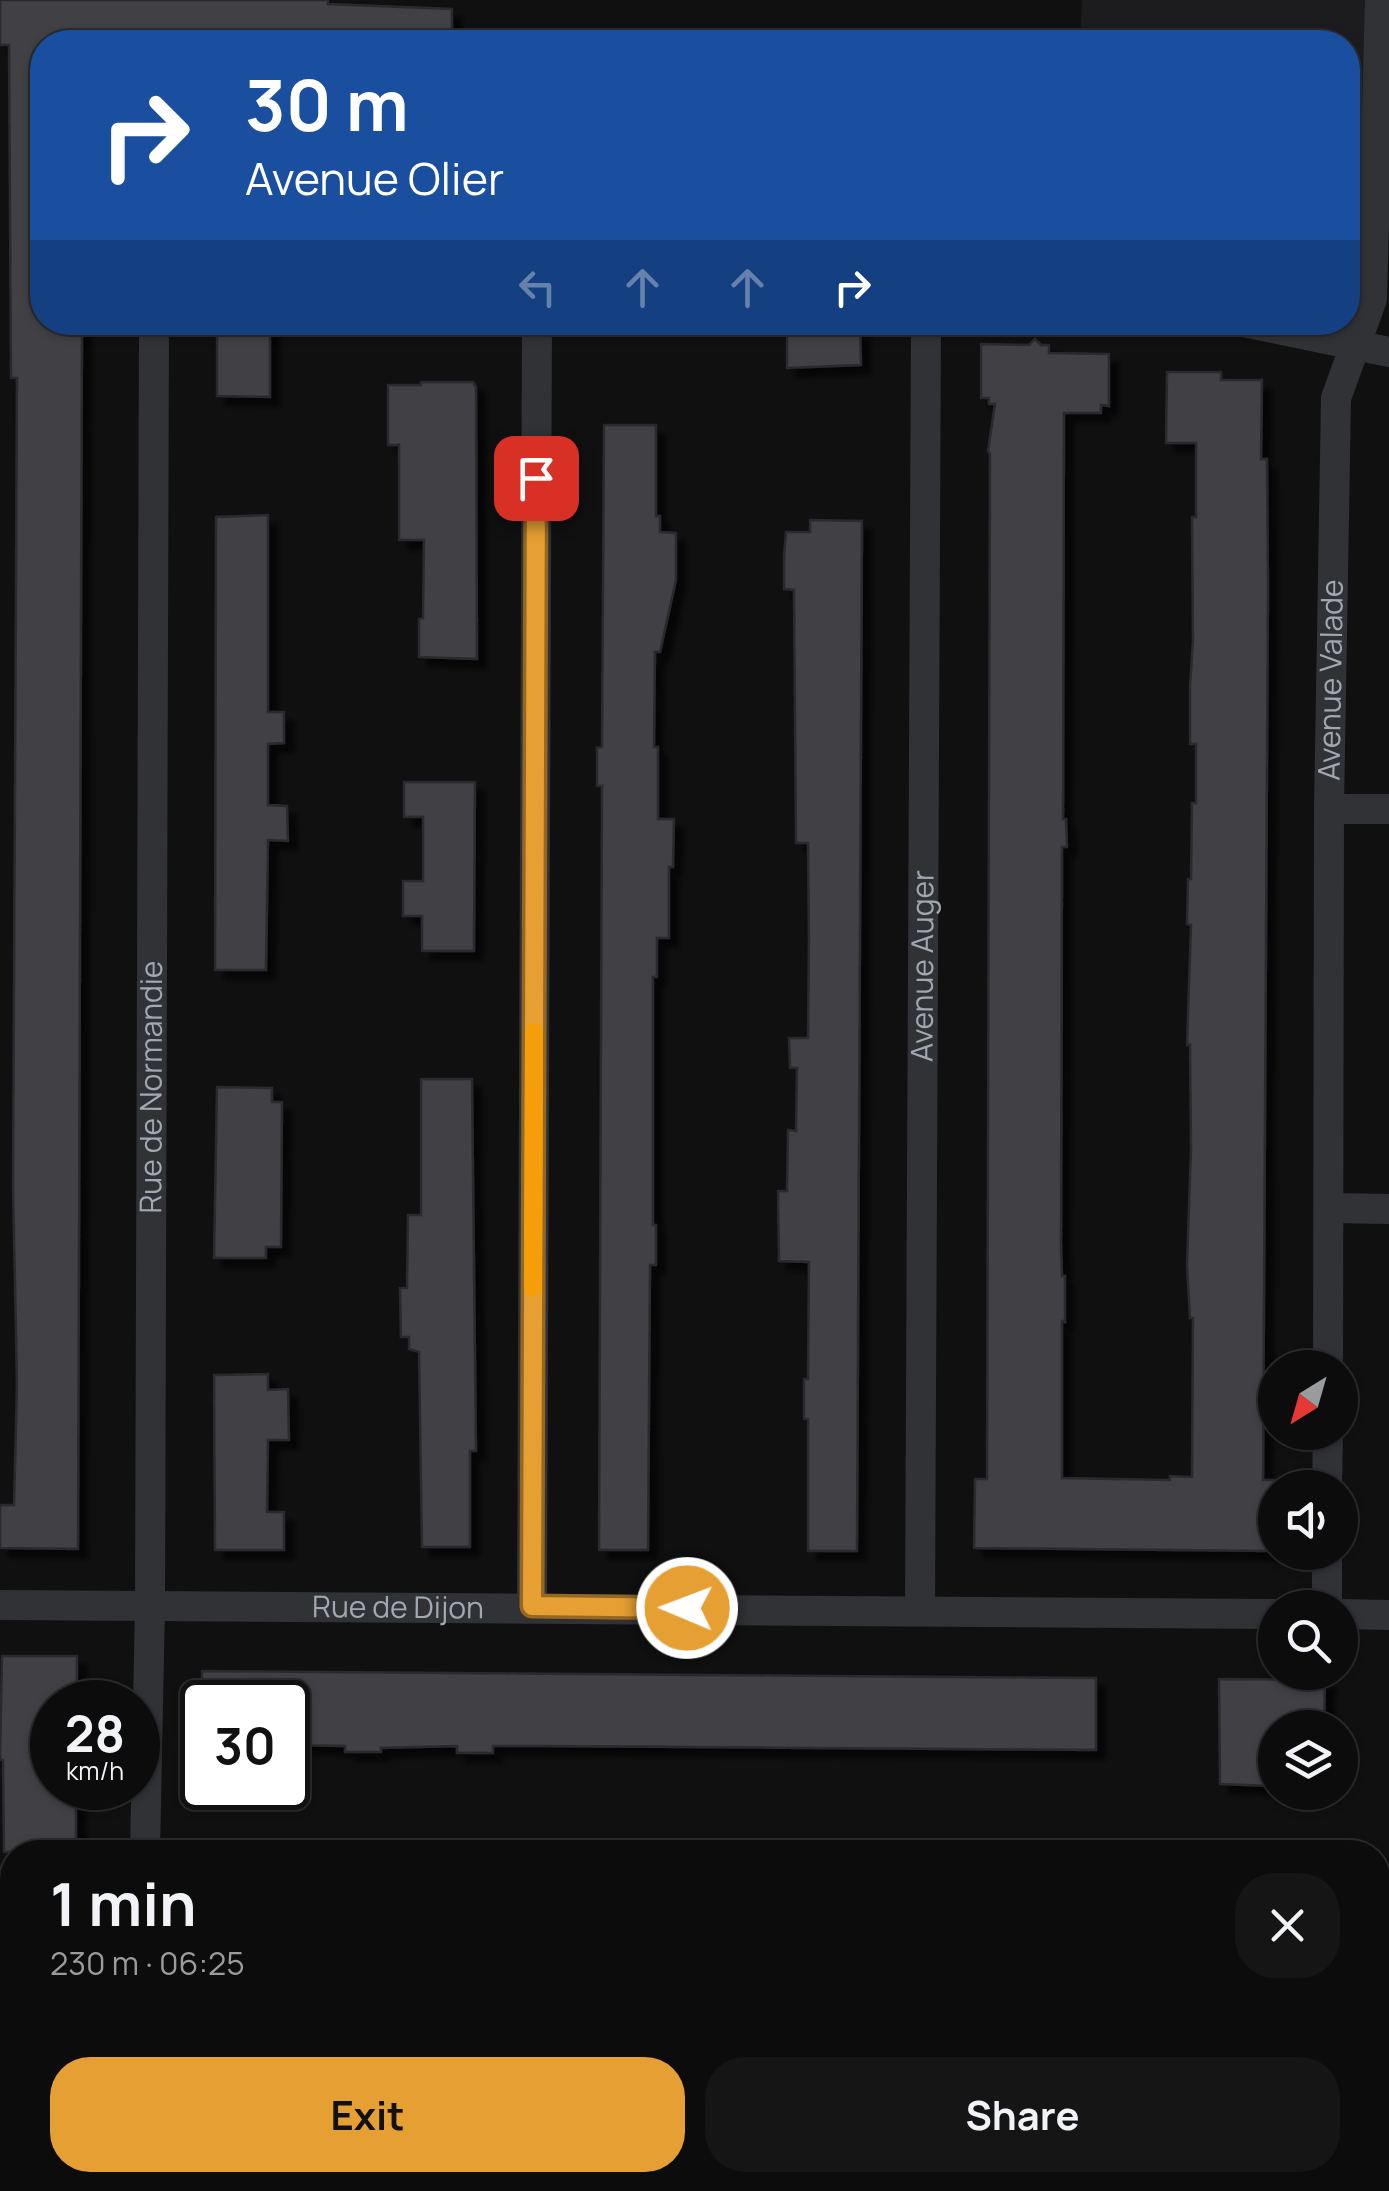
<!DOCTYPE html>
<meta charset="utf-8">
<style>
body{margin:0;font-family:Manrope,sans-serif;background:#151516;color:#f1f3f6;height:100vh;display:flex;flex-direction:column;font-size:38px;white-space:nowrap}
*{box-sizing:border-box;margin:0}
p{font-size:32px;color:#9a9b9d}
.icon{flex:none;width:55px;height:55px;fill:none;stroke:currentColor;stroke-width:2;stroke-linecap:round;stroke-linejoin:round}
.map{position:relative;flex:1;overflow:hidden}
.side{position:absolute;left:0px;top:1840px;width:1390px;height:352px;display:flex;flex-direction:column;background:#0c0c0d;border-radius:40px 40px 0 0;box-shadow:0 2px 8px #0004,0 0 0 2px #2c2c2e}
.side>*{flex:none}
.guide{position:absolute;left:30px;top:30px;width:1330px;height:305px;border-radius:40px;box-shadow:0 2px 8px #0004,0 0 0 2px #2c2c2e;background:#1a4fa0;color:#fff;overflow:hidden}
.needle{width:65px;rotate:217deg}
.buttons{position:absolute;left:1258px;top:1350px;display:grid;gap:20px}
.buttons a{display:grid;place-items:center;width:100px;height:100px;border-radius:50%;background:#0c0c0d;box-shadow:0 2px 8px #0004,0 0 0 2px #2c2c2e;font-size:50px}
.speed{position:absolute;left:30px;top:1680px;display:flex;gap:20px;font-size:50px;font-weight:700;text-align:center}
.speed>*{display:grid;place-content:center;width:130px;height:130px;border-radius:50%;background:#0c0c0d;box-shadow:0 2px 8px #0004,0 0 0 2px #2c2c2e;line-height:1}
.speed small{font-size:25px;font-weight:400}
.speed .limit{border:5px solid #111;border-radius:15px;background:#fff;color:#111}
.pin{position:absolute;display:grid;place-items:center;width:85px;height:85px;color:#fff;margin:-42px;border-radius:20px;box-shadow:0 5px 15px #0006}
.me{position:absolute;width:110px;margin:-55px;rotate:271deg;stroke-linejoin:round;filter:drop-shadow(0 0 8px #0008)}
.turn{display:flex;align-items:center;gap:35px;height:210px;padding:0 50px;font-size:45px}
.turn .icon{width:130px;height:130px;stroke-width:2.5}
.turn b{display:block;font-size:70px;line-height:85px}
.lanes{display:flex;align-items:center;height:95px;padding:0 50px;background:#0003;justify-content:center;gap:50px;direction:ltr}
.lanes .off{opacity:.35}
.round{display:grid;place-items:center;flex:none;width:105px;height:105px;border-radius:40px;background:#151516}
.overview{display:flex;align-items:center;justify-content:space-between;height:170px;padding:0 50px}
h1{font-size:60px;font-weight:700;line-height:75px}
.cta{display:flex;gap:20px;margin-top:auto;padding:20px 50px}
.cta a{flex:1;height:115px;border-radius:40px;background:#e69f33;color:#111;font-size:40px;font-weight:700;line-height:115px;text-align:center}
.cta a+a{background:#151516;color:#f1f3f6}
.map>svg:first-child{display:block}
.built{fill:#1c1c1e}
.building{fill:#3f4044;stroke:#2a2a2d;stroke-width:2.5;filter:url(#shadow)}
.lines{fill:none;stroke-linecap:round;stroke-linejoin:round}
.minor{stroke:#313236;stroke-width:30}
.route-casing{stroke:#966721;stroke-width:25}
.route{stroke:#e69f33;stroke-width:18}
.slow{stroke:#f59e0b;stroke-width:18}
.labels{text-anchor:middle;stroke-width:10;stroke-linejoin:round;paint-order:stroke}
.street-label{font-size:30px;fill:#a2a8b1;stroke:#0b0b0c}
</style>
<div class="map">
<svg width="1389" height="2191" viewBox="0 0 1389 2191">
<defs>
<filter id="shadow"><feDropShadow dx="9" dy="9" stdDeviation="2.5" flood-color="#0009"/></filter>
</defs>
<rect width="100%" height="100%" fill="#101011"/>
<!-- built -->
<polygon class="built" points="1082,0 1389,0 1389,153 1348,146 1348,42 1080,42"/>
<!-- building -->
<g class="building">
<polygon points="0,0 328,0 328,4 452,9 452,42 42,42 42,322 82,322 78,1549 0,1548 0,1505 14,1505 17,1384 13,1186 17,378 11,378 9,45 0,45"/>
<polygon points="787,322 860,322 861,365 787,368"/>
<polygon points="217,325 270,326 270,397 217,396"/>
<polygon points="1035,339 1041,345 1049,345 1049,353 1109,354 1109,406 1101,405 1101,413 1064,413 1063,819 1066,819 1067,847 1062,847 1061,1244 1062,1276 1065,1276 1065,1322 1062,1321 1062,1478 1170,1480 1170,1476 1192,1477 1193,1318 1190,1318 1187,1265 1191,1149 1190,1045 1187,1045 1191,925 1187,924 1188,879 1191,879 1192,803 1196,803 1196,744 1190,744 1190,687 1193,640 1192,517 1196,517 1196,443 1166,443 1167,372 1221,372 1221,380 1262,380 1261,459 1267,459 1268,586 1263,1480 1275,1480 1274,1551 974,1548 975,1479 987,1479 990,454 988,451 995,404 989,404 989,398 981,398 981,344 1029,345"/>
<polygon points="421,382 473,382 476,387 477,659 419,657 419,619 423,618 424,540 399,540 399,445 388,445 388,385 421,385"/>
<polygon points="604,425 656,425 656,516 660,516 660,532 676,533 676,580 660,652 655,652 654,747 658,747 658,819 674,819 673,867 669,867 669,938 657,938 657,977 653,977 653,1225 656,1225 656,1265 650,1265 648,1550 599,1550 602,786 597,786 597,748 602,747"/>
<polygon points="268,515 268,712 284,712 284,743 268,744 268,805 287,806 288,841 268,840 266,970 215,970 216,517"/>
<polygon points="810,520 862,521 857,1551 808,1551 808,1419 804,1419 804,1379 808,1379 809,1262 779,1261 778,1191 787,1191 788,1130 796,1131 797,1068 790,1068 789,1038 808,1038 809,939 808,843 796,843 794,590 784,589 784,556 786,532 810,532"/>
<polygon points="404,782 475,782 474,951 422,951 422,916 403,916 403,881 423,881 423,817 404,817"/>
<polygon points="421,1079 472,1079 476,1451 470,1451 470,1547 422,1547 419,1352 409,1349 409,1337 401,1337 400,1288 407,1288 408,1215 421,1215"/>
<polygon points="217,1087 272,1088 272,1102 282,1102 281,1247 266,1247 266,1258 214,1258"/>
<polygon points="268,1374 268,1390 288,1389 289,1440 268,1440 267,1512 284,1512 284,1550 215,1550 214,1375"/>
<polygon points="2,1656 77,1656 77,1702 52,1702 52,1788 76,1788 76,1852 4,1852 3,1760 0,1760"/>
<polygon points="202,1671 1096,1678 1096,1750 542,1746 493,1746 493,1753 457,1753 457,1746 381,1748 381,1752 345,1752 345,1746 288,1745 288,1702 202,1702"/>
<polygon points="1219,1679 1325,1680 1324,1728 1275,1728 1275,1786 1220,1784"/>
</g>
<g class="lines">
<!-- minor -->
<g class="minor">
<polyline points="1244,322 1389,352"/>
<polyline points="1329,809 1389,809"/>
<polyline points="1329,1208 1389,1209"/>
<path id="s1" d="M1328,1368L1329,809L1336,398L1372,299L1380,0"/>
<polyline points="1327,1488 1328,1432"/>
<path id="s2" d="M0,1605L1275,1614"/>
<polyline points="532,1607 537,322"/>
<polyline points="1327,1608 1327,1552"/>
<path id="s3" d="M920,1611L926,322"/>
<polyline points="1340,1614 1389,1615"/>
<path id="s4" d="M145,1852L150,1606L154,322"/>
<polyline points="1378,2004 1389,2004"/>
</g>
</g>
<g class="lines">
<defs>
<polyline id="route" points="536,478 532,1606 687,1608"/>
</defs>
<!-- route casing -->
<use href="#route" class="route-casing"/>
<!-- route -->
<use href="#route" class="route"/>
<!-- slow -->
<polyline class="slow" points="533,1288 534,1032"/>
</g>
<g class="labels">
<!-- street labels -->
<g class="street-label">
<text dy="10" stroke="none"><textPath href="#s1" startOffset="688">Avenue Valade</textPath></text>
<text dy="10" stroke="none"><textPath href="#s3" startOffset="645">Avenue Auger</textPath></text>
<text dy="10" stroke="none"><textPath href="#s4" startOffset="765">Rue de Normandie</textPath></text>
<text dy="10" stroke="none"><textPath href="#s2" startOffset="398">Rue de Dijon</textPath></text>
</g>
</g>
</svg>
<div class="buttons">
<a><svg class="needle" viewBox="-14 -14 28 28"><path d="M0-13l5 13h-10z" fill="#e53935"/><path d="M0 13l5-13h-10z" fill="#9a9b9d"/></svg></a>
<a><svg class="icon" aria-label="sound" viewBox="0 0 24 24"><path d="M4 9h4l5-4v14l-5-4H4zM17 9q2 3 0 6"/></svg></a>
<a><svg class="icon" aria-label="search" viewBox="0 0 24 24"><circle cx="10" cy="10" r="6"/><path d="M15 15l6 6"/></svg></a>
<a><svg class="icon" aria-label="layers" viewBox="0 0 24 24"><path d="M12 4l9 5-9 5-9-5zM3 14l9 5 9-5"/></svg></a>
</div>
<div class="speed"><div>28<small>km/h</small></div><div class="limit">30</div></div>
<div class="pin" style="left:536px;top:478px;background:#d93025"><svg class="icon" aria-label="arrive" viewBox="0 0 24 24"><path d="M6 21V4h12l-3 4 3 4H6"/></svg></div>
<svg class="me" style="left:687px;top:1608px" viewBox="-20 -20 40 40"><circle r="17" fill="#e69f33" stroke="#fff" stroke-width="3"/><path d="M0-11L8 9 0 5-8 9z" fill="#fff"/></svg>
<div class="guide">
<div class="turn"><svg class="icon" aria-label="right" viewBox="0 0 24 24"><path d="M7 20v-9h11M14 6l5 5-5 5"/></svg><div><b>30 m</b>Avenue Olier</div></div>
<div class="lanes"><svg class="icon off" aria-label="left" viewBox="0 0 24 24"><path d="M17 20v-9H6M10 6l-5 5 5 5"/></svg><svg class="icon off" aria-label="ahead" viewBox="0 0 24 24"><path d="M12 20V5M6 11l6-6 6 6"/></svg><svg class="icon off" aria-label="ahead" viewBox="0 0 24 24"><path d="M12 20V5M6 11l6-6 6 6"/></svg><svg class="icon" aria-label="right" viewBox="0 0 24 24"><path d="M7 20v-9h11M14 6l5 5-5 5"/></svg></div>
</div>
<section class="side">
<div class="overview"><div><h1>1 min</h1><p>230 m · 06:25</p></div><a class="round"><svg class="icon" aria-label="close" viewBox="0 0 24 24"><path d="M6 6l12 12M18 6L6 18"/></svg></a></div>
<div class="cta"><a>Exit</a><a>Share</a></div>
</section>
</div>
